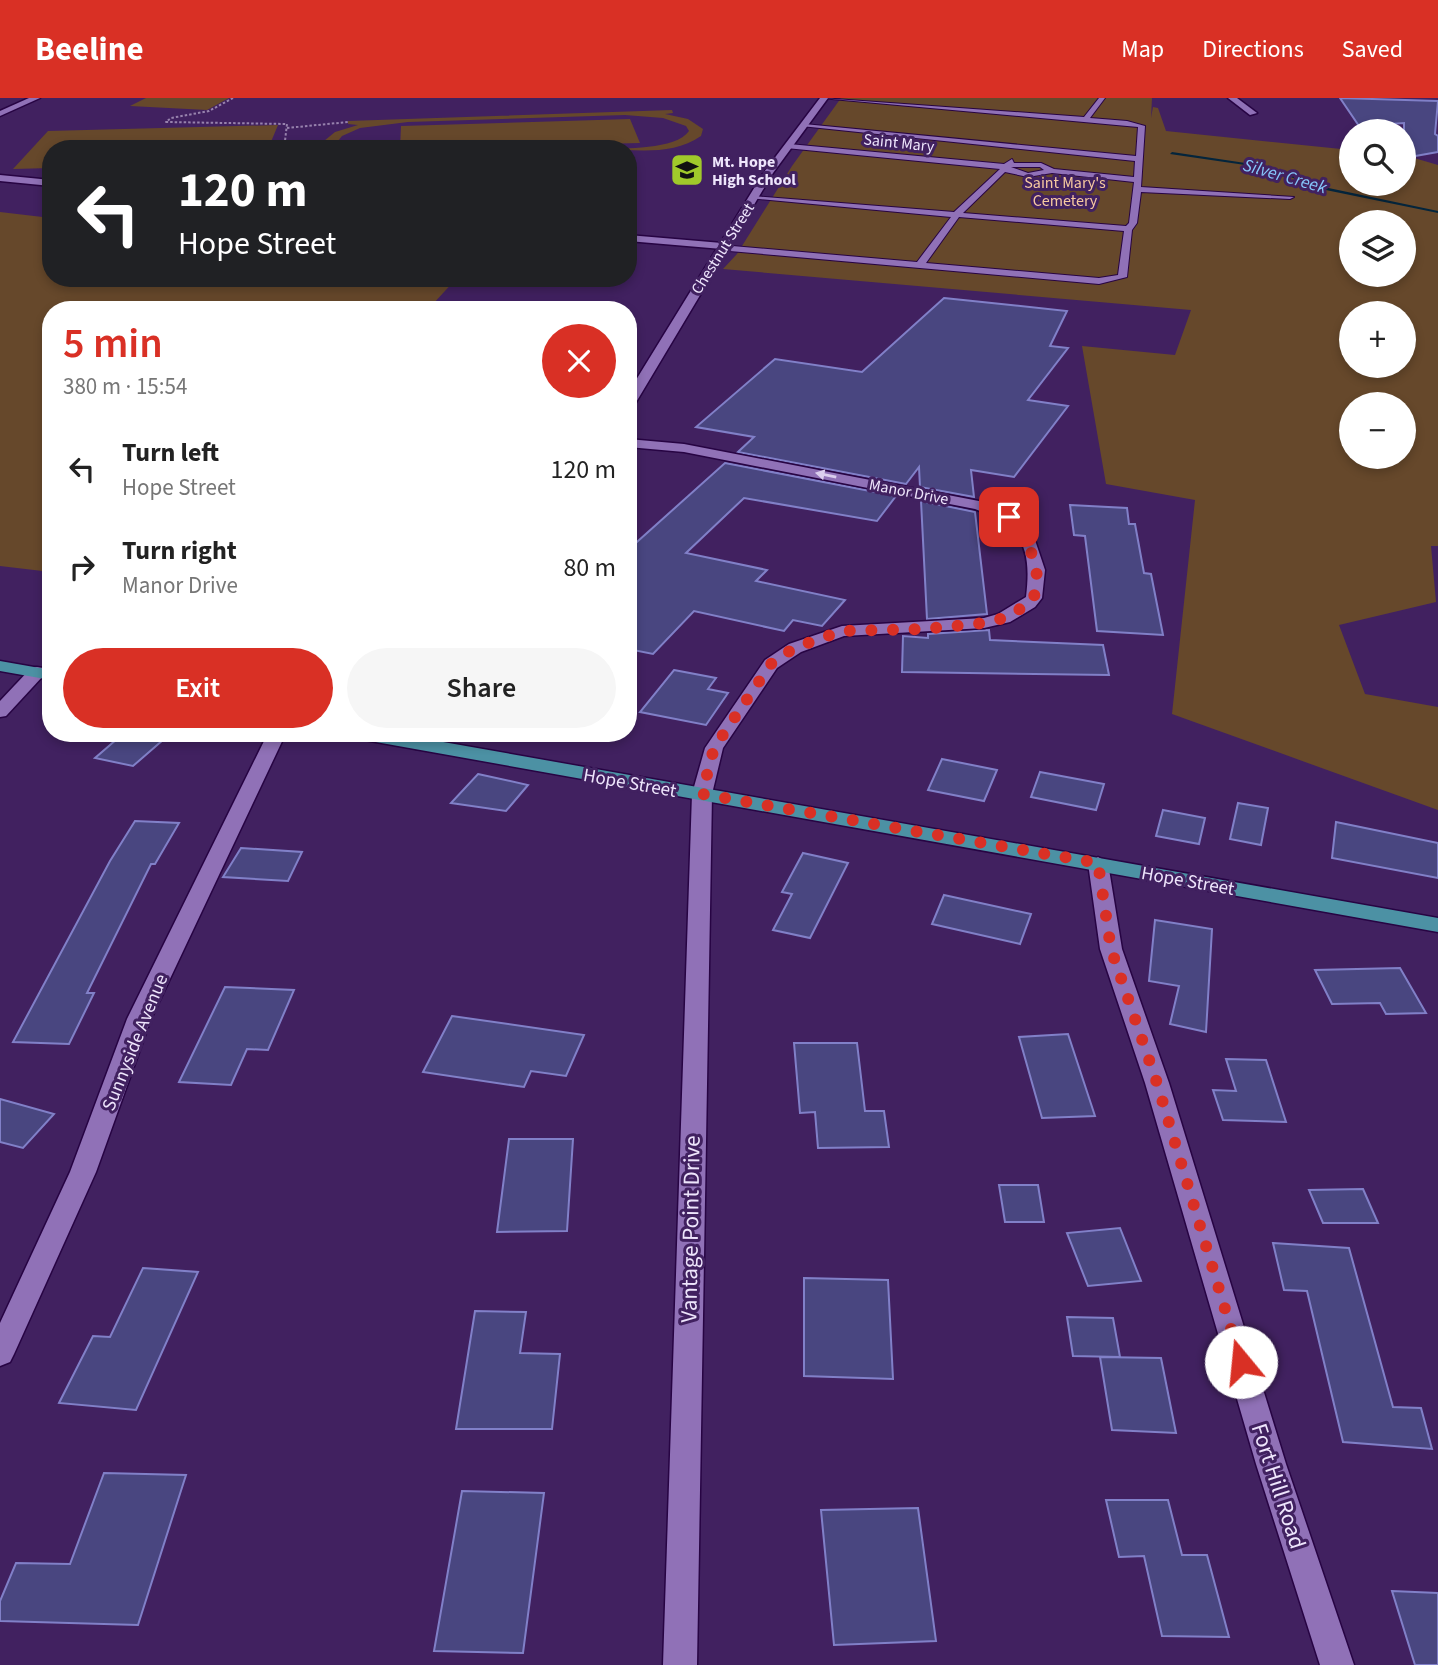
<!DOCTYPE html>
<meta charset="utf-8">
<style>
body{margin:0;font-family:"Source Sans 3",sans-serif;background:#f6f6f6;color:#222;height:100vh;display:flex;flex-direction:column;font-size:26px;white-space:nowrap}
*{box-sizing:border-box;margin:0}
p{font-size:23px;color:#767676}
.icon{flex:none;width:38px;height:38px;fill:none;stroke:currentColor;stroke-width:2;stroke-linecap:round;stroke-linejoin:round}
.map{position:relative;flex:1;overflow:hidden}
.drawer{position:absolute;left:42px;top:203px;width:595px;height:441px;display:flex;flex-direction:column;background:#fff;border-radius:28px;box-shadow:0 4px 10px #0003}
.drawer>*{flex:none}
.guide{position:absolute;left:42px;top:42px;width:595px;height:147px;border-radius:28px;box-shadow:0 4px 10px #0003;background:#202124;color:#fff;overflow:hidden}
.controls{position:absolute;left:1339px;top:21px;display:grid;gap:14px}
.controls a{display:grid;place-items:center;width:77px;height:77px;border-radius:50%;background:#fff;box-shadow:0 4px 10px #0003;font-size:35px}
.pin{position:absolute;display:grid;place-items:center;width:60px;height:60px;color:#fff;margin:-30px;border-radius:14px;box-shadow:0 4px 10px #0006}
.me{position:absolute;width:77px;margin:-38px;rotate:343deg;stroke-linejoin:round;filter:drop-shadow(0 0 5px #0008)}
.turn{display:flex;align-items:center;gap:24px;height:147px;padding:0 21px;font-size:32px}
.turn .icon{width:91px;height:91px;stroke-width:2.5}
.turn b{display:block;font-size:49px;line-height:60px}
.round{display:grid;place-items:center;flex:none;width:74px;height:74px;border-radius:37px;background:#f6f6f6}
.headline{display:flex;align-items:center;justify-content:space-between;height:119px;padding:0 21px}
h1{font-size:42px;font-weight:600;line-height:52px;color:#d93025}
.button{display:flex;gap:14px;margin-top:auto;padding:14px 21px}
.button a{flex:1;height:80px;border-radius:42px;background:#d93025;color:#fff;font-size:28px;font-weight:600;line-height:80px;text-align:center}
.button a+a{background:#f6f6f6;color:#222}
ul{padding:0;list-style:none}
li{display:flex;align-items:center;gap:21px;height:98px;padding:0 21px}
li div{flex:1}
li b{display:block;font-size:26px}
li em{font-style:normal}
header{display:flex;align-items:center;gap:42px;box-sizing:border-box;height:98px;padding:0 35px;background:#d93025;color:#fff}
header strong{font-size:33px}
nav{display:flex;gap:38px;margin-inline-start:auto;font-size:24px}
.map>svg:first-child{display:block}
.green{fill:#66482b;fill-rule:evenodd}
.lines{fill:none;stroke-linecap:round;stroke-linejoin:round}
.stream{fill:#04253c;fill-rule:evenodd}
.building{fill:#494680;stroke:#8180c8;stroke-width:2}
.service-casing{stroke:#270443;stroke-width:2}
.minor-casing{stroke:#270443;stroke-width:3}
.tertiary-casing{stroke:#270443;stroke-width:3}
.primary-casing{stroke:#270443;stroke-width:3}
.path{stroke:#9782ad;stroke-width:2;stroke-dasharray:2.5 2;stroke-linecap:butt}
.service{fill:#9071b7;fill-rule:evenodd}
.minor{fill:#9071b7;fill-rule:evenodd}
.tertiary{fill:#9071b7;fill-rule:evenodd}
.primary{fill:#4c91a4;fill-rule:evenodd}
.oneway{fill:#dbceee}
.route{stroke:#d93025;stroke-width:12;stroke-dasharray:0 21.6}
.labels{text-anchor:middle;stroke-width:6;stroke-linejoin:round;paint-order:stroke}
.far-street-label{font-size:16px;fill:#eee5fc;stroke:#412160}
.far-poi-label{font-size:16px;font-weight:bold;fill:#eee5fc;stroke:#412160;text-anchor:start}
.far-park-label{font-size:16px;fill:#f7caa0;stroke:#412160}
.far-water-label{font-size:18px;font-style:italic;fill:#86c7fb;stroke:#412160}
.street-label{font-size:19px;fill:#eee5fc;stroke:#412160}
.near-street-label{font-size:23px;fill:#eee5fc;stroke:#412160}
</style>
<header>
<strong>Beeline</strong>
<nav><a>Map</a><a>Directions</a><a>Saved</a></nav>
</header>
<div class="map">
<svg width="1438" height="1567" viewBox="0 0 1438 1567">
<rect width="100%" height="100%" fill="#412160"/>
<!-- green -->
<g class="green">
<polygon points="146,0 229,0 207,12 130,8"/>
<path d="M841,0H1152L1151,20L1153,9L1158,10L1166,33L1351,52V86H1404V57L1438,67V448H1431L1436,504L1339,527L1365,596L1438,609V712L1172,616L1195,402L1106,386L1082,248L1175,257L1191,212L723,171L737,156L792,68ZM1351,124H1404V177H1351ZM1351,215H1404V268H1351ZM1351,306H1404V359H1351Z"/>
<path d="M672,12L673,15L665,16L688,21L703,31L701,38C671,59 632,51 601,51C623,50 676,52 689,33L686,28L663,20L625,17L408,24L360,30L342,38L338,43L346,51H329L324,43L335,34L358,27L348,26V23Z"/>
<polygon points="630,21 640,45 400,51 401,28"/>
<polygon points="278,27 268,51 51,51 51,70 13,71 48,33"/>
<polygon points="0,114 51,120 51,180 457,180 432,207 489,212 51,212 51,474 0,468"/>
</g>
<g class="lines">
<!-- stream -->
<polygon class="stream" points="1172,54 1252,66 1288,74 1319,88 1438,113 1438,115 1316,90 1284,76 1252,68 1170,56"/>
</g>
<!-- building -->
<g class="building">
<polygon points="1340,0 1438,3 1435,36 1438,38 1438,54 1404,60 1404,25 1359,28"/>
<polygon points="944,200 1067,213 1050,248 1068,250 1028,302 1068,308 1014,379 971,372 974,399 920,389 919,369 906,386 738,354 754,339 696,329 775,261 862,274"/>
<polygon points="725,365 896,398 877,423 744,400 686,455 767,472 756,483 845,502 822,528 793,522 784,533 694,513 653,556 628,551 628,452"/>
<polygon points="921,403 975,414 987,516 927,521"/>
<polygon points="1070,407 1127,410 1129,426 1135,426 1144,475 1151,476 1163,537 1097,533 1085,438 1074,437"/>
<polygon points="989,532 990,542 1103,547 1109,577 902,574 903,538 928,540 928,536"/>
<polygon points="674,572 716,580 708,591 728,595 706,627 640,614"/>
<polygon points="124,635 171,635 133,668 95,660"/>
<polygon points="942,661 997,672 984,703 928,692"/>
<polygon points="1040,674 1104,686 1096,712 1031,699"/>
<polygon points="478,676 528,687 506,713 451,705"/>
<polygon points="1238,705 1268,710 1261,747 1230,741"/>
<polygon points="1163,712 1205,720 1199,746 1156,738"/>
<polygon points="135,723 179,725 155,766 151,766 87,895 94,895 69,946 13,944 110,763"/>
<polygon points="1336,724 1438,745 1438,780 1332,760"/>
<polygon points="241,750 302,754 288,783 223,779"/>
<polygon points="803,755 848,765 810,840 773,832 792,796 782,794"/>
<polygon points="944,797 1031,816 1020,846 932,826"/>
<polygon points="1155,822 1212,831 1206,934 1170,926 1179,888 1149,883"/>
<polygon points="1400,870 1426,915 1386,916 1380,905 1332,906 1315,872"/>
<polygon points="225,889 294,892 268,952 247,951 231,987 179,984"/>
<polygon points="452,918 584,937 566,978 531,973 524,989 423,974"/>
<polygon points="1068,936 1095,1018 1042,1020 1019,939"/>
<polygon points="794,945 857,945 865,1013 884,1013 889,1049 818,1050 815,1014 800,1015"/>
<polygon points="1226,961 1266,962 1286,1024 1223,1022 1213,992 1236,993"/>
<polygon points="0,1001 54,1016 23,1050 0,1044"/>
<polygon points="509,1041 573,1041 567,1133 497,1134"/>
<polygon points="999,1087 1038,1087 1044,1124 1005,1124"/>
<polygon points="1363,1091 1378,1125 1323,1125 1309,1092"/>
<polygon points="1120,1130 1141,1183 1088,1188 1067,1135"/>
<polygon points="1273,1145 1349,1150 1393,1309 1421,1310 1432,1351 1343,1344 1307,1193 1284,1192"/>
<polygon points="143,1170 198,1174 136,1312 59,1305 93,1238 110,1239"/>
<polygon points="804,1180 888,1182 893,1281 804,1278"/>
<polygon points="475,1213 526,1214 520,1255 560,1256 552,1331 456,1331"/>
<polygon points="1067,1219 1113,1220 1120,1259 1073,1258"/>
<polygon points="1100,1259 1161,1260 1176,1335 1112,1332"/>
<polygon points="104,1375 186,1377 138,1527 0,1523 0,1503 16,1465 70,1466"/>
<polygon points="462,1393 544,1395 523,1555 434,1553"/>
<polygon points="1106,1402 1168,1402 1182,1457 1207,1457 1229,1539 1162,1538 1144,1458 1119,1459"/>
<polygon points="918,1410 936,1543 834,1547 821,1412"/>
<polygon points="1392,1493 1438,1495 1438,1567 1415,1567"/>
</g>
<g class="lines">
<defs>
<path id="service" d="M821,0L1084,19L1099,0H1105L1090,20L1127,23L1145,28L1141,89L1294,99L1290,101L1141,94L1137,125L1132,132L1127,179L1099,186L718,152L721,147L917,164L951,119L749,100L753,98L954,114L1000,71L786,50L789,46L1004,66L1012,61L1014,65H1041L1054,71L1134,79L1135,63L801,28L804,26L1136,58L1138,29ZM1011,69H1040L1044,72L1028,75ZM1005,74L1028,79L1052,75L1134,84L1129,125L1126,128L963,115ZM959,119L1124,133L1118,177L1099,180L926,165Z"/>
<g id="minor">
<polygon points="29,0 40,0 0,18 0,13"/>
<polygon points="1228,0 1237,0 1257,15 1250,17"/>
<polygon points="0,77 51,82 51,88 0,83"/>
<polygon points="628,137 722,145 727,148 722,151 628,143"/>
<path d="M628,341L684,346L984,404L1014,416L1034,439L1045,472L1042,500L1035,509L1010,524L984,530L844,538L801,554L777,570L723,650L712,696L697,1567H663L692,696L705,650L765,562L789,546L842,528L984,520L998,516L1026,499C1032,449 1022,429 975,411L684,354L628,349Z"/>
<polygon points="37,569 43,570 46,574 43,578 6,618 0,619 0,603 31,570"/>
<polygon points="268,635 286,635 151,921 96,1074 14,1256 10,1264 0,1268 0,1225 70,1074 127,921"/>
<polygon points="1098,759 1108,765 1122,851 1169,985 1286,1366 1354,1567 1320,1567 1256,1366 1145,985 1100,851 1088,765"/>
</g>
<g id="tertiary">
<polygon points="820,0 828,0 773,75 635,306 628,310 628,295 764,74"/>
<polygon points="413,635 432,635 423,649 416,651 407,645"/>
</g>
<g id="primary">
<polygon points="0,563 51,572 51,582 0,573"/>
<polygon points="350,635 392,635 1438,820 1438,834 359,641"/>
</g>
</defs>
<!-- service casing -->
<use href="#service" class="service-casing"/>
<!-- minor casing -->
<use href="#minor" class="minor-casing"/>
<!-- tertiary casing -->
<use href="#tertiary" class="tertiary-casing"/>
<!-- primary casing -->
<use href="#primary" class="primary-casing"/>
<!-- path -->
<g class="path">
<polyline points="233,0 209,13 171,20 166,24 287,26 284,51"/>
<polyline points="287,30 348,24"/>
</g>
<!-- service -->
<use href="#service" class="service"/>
<!-- minor -->
<use href="#minor" class="minor"/>
<!-- tertiary -->
<use href="#tertiary" class="tertiary"/>
<!-- primary -->
<use href="#primary" class="primary"/>
</g>
<!-- one-way arrows -->
<defs><path id="oneway-solid" d="M-6-.8H1V-3.2L6.5 0L1 3.2V.8H-6Z" transform="scale(1.75)"/></defs>
<use class="oneway" href="#oneway-solid" transform="translate(826 377) rotate(-169)"/>
<g class="lines">
<!-- route -->
<polyline class="route" points="1009,419 1026,439 1037,472 1034,500 1029,506 1004,520 984,525 924,531 842,533 794,550 771,566 714,650 702,696 1098,765 1111,851 1157,985 1241,1264"/>
</g>
<!-- icons -->
<defs>
<symbol id="school-square" viewBox="-11 -11 22 22"><rect x="-9" y="-9" width="18" height="18" rx="4" fill="#a0c92b" stroke="#412160"/><path d="M0-5L7-2L0 1L-7-2ZM-4 1L0 2.5L4 1V4Q0 6-4 4Z" fill="#111"/></symbol>
</defs>
<g fill-rule="evenodd">
<use href="#school-square" x="668" y="53" width="38" height="38"/>
</g>
<g class="labels">
<!-- far-street labels -->
<g class="far-street-label">
<text transform="translate(899 44) rotate(6)" y="6">Saint Mary</text>
<text transform="translate(722 150) rotate(-58)" y="6">Chestnut Street</text>
<text transform="translate(909 393) rotate(11)" y="6">Manor Drive</text>
</g>
<!-- far-poi labels -->
<g class="far-poi-label">
<text x="712" y="69">Mt. Hope<tspan x="712" dy="18">High School</tspan></text>
</g>
<!-- far-park labels -->
<g class="far-park-label">
<text x="1065" y="90">Saint Mary's<tspan x="1065" dy="18">Cemetery</tspan></text>
</g>
<!-- far-water labels -->
<g class="far-water-label">
<text transform="translate(1285 78) rotate(16)" y="6">Silver Creek</text>
</g>
<!-- street labels -->
<g class="street-label">
<text transform="translate(630 684) rotate(10)" y="7">Hope Street</text>
<text transform="translate(1188 782) rotate(10)" y="7">Hope Street</text>
<text transform="translate(134 944) rotate(-68)" y="7">Sunnyside Avenue</text>
</g>
<!-- near-street labels -->
<g class="near-street-label">
<text transform="translate(690 1131) rotate(-89)" y="8">Vantage Point Drive</text>
<text transform="translate(1279 1388) rotate(72)" y="8">Fort Hill Road</text>
</g>
</g>
</svg>
<div class="controls">
<a><svg class="icon" aria-label="search" viewBox="0 0 24 24"><circle cx="10" cy="10" r="6"/><path d="M15 15l6 6"/></svg></a>
<a><svg class="icon" aria-label="layers" viewBox="0 0 24 24"><path d="M12 4l9 5-9 5-9-5zM3 14l9 5 9-5"/></svg></a>
<a>+</a>
<a>−</a>
</div>
<div class="pin" style="left:1009px;top:419px;background:#d93025"><svg class="icon" aria-label="arrive" viewBox="0 0 24 24"><path d="M6 21V4h12l-3 4 3 4H6"/></svg></div>
<svg class="me" style="left:1241px;top:1264px" viewBox="-20 -20 40 40"><circle r="19" fill="#fff"/><path d="M0-13L10 11 0 6-10 11z" fill="#d93025"/></svg>
<div class="guide">
<div class="turn"><svg class="icon" aria-label="left" viewBox="0 0 24 24"><path d="M17 20v-9H6M10 6l-5 5 5 5"/></svg><div><b>120 m</b>Hope Street</div></div>
</div>
<section class="drawer">
<div class="headline"><div><h1>5 min</h1><p>380 m · 15:54</p></div><a class="round" style="background:#d93025;color:#fff"><svg class="icon" aria-label="close" viewBox="0 0 24 24"><path d="M6 6l12 12M18 6L6 18"/></svg></a></div>
<ul>
<li><svg class="icon" aria-label="left" viewBox="0 0 24 24"><path d="M17 20v-9H6M10 6l-5 5 5 5"/></svg><div><b>Turn left</b><p>Hope Street</p></div><em>120 m</em></li>
<li><svg class="icon" aria-label="right" viewBox="0 0 24 24"><path d="M7 20v-9h11M14 6l5 5-5 5"/></svg><div><b>Turn right</b><p>Manor Drive</p></div><em>80 m</em></li>
</ul>
<div class="button"><a>Exit</a><a>Share</a></div>
</section>
</div>
